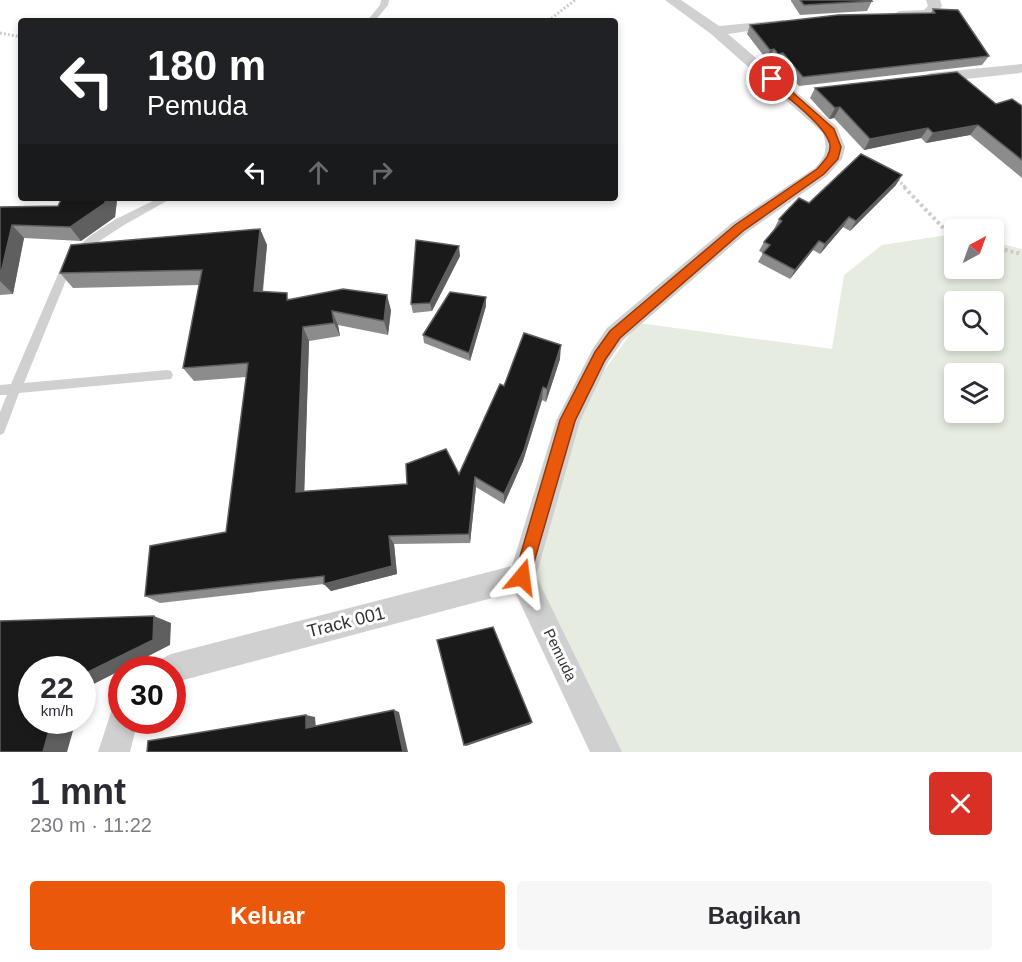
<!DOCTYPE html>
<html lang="id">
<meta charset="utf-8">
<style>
body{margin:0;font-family:Helvetica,sans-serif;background:#f7f7f7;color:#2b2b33;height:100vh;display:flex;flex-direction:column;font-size:22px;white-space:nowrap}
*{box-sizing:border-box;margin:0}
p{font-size:20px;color:#7c7c81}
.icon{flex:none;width:33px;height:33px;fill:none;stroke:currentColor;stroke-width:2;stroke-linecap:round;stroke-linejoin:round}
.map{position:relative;height:752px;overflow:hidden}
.details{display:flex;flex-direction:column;background:#fff;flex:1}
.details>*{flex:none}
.banner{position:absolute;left:18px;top:18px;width:600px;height:183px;border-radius:6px;box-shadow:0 3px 9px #0003;background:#202124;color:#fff;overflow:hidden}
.needle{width:39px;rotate:41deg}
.tools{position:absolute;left:944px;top:219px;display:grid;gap:12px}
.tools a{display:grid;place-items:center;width:60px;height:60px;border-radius:6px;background:#fff;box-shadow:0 3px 9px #0003;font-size:30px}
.speed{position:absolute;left:18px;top:656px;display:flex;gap:12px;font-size:30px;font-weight:700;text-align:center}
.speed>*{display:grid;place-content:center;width:78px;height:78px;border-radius:50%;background:#fff;box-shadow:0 3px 9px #0003;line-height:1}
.speed small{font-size:15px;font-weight:400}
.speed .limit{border:9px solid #d22;background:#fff;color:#111}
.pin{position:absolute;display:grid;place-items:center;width:51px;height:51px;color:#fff;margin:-26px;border:3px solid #fff;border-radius:50%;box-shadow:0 2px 6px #0007}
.me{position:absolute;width:66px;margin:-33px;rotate:16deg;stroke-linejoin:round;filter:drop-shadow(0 0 4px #0008)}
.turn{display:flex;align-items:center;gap:21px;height:126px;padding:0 30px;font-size:27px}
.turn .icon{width:78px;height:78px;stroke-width:2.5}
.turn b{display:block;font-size:42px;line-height:51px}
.lanes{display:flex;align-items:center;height:57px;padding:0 30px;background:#0003;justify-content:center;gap:30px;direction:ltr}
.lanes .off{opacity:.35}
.round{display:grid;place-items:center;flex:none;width:63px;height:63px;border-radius:6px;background:#f7f7f7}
.headline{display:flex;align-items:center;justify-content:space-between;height:102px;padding:0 30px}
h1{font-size:36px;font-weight:700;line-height:45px}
.button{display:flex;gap:12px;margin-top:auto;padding:12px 30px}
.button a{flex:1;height:69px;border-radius:6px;background:#ea580c;color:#fff;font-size:24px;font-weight:700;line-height:69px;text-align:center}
.button a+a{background:#f7f7f7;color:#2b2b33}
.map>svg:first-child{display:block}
.green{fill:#e6ecdf;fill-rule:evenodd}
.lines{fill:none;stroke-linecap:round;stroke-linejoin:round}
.path-far1{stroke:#cdcdcd;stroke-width:3;stroke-dasharray:2 2;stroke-linecap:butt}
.path{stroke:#cdcdcd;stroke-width:4;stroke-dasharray:3 3;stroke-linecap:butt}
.lane{fill:#d0d0d0;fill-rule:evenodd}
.street{fill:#d0d0d0;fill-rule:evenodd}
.wall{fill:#8c8c8c}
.shaded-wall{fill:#5f5f5f}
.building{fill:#1a1a1a;stroke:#5f5f5f;stroke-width:1.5}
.route{fill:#ea580c;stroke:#983908;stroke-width:1.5}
.labels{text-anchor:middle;stroke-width:6;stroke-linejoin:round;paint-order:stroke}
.street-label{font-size:15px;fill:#333;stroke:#fff}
.near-street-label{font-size:18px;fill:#333;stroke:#fff}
</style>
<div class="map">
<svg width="1022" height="752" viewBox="0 0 1022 752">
<rect width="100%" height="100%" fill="#fff"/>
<!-- green -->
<path class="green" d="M954,234V268H993V242L1022,249V752H614L529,574L579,406L638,323L832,349L844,275L882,245ZM954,302H993V340H954ZM954,374H993V412H954Z"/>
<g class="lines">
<!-- path-far1 -->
<g class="path-far1">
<polyline points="548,21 575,0"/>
<polyline points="0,33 21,37"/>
<polyline points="895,177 906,188"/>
</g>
<!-- path -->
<g class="path">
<polyline points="904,187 954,239"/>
<polyline points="993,247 1022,254"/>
</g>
<!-- lane -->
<g class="lane">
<polygon points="381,0 389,0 388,5 375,21 367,21 380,5"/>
<polygon points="159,198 172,198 124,225 98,242 73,263 24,383 167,370 171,371 173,375 171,379 19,393 4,433 0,435 0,412 7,395 0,395 0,385 11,384 65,258 90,236 116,219"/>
</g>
<!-- street -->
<g class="street">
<path d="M665,0H681L719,26L784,20L786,23L784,26L728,34L837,127L845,147L842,159L827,176L746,233L623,340L608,362L580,421L536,576L622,752H590L515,592L172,683V669H156L161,659L171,654L512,566L556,421L592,350L607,328L732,223L815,168C826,156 828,149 823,133L711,34Z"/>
<polygon points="926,0 940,0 942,6 933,17 899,19 892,15 899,11 924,10 928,6"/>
<polygon points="1022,64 1022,72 1020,73 930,83 922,78 930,73"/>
<polygon points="122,705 122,720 138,720 130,752 98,752 112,709"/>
</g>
</g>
<!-- wall -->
<g class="wall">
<polygon points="791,0 871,0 872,1 867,11 800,15 791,1"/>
<polygon points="933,9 989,56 982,65 799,86 779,63 774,63 770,58 766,59 747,34 750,25 931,13"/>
<polygon points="815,88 1022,106 1022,178 970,135 926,143 921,138 864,150 834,118 829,119 810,98"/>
<polygon points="896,185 850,231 843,227 820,254 813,250 790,279 758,262 763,253 759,251 764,242 774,229 779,219 809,203"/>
<polygon points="62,198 115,198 117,200 115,217 81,241 24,238 13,294 0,295 0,207 58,206"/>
<polygon points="260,229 267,245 263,292 290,299 391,310 388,335 338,325 340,336 309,341 304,491 407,484 459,474 504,386 560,359 546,402 542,400 523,461 504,504 476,487 470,543 394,544 397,574 331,591 324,584 160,603 145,596 226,532 246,377 194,381 183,368 199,285 73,288 60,273"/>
<polygon points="460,256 432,311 413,313 411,304"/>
<polygon points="486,297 486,306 470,361 424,343 423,335"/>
</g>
<!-- shaded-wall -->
<g class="shaded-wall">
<polygon points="774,49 770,58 766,59 770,50"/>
<polygon points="783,53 779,63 774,63 778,54"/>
<polygon points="840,107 834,118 829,119 835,108"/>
<polygon points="978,125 970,135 926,143 933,133"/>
<polygon points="928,128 921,138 864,150 870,139"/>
<polygon points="902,175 896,185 850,231 856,221"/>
<polygon points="106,198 115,198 117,200 115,217 81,241 70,227"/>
<polygon points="849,217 843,227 820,254 825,244"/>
<polygon points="12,225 24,238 13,294 0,281 0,277"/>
<polygon points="260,229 267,245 261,305 254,291"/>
<polygon points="819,241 813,250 790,279 795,270"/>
<polygon points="459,246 460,256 432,311 430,303"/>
<polygon points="387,295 391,310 388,335 384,321"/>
<polygon points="486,297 486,306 470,361 469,353"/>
<polygon points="332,311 338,325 340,336 334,323"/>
<polygon points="303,327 309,341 304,502 296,492"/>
<polygon points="561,345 560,359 546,402 547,389"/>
<polygon points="543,387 542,400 523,461 504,504 504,494"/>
<polygon points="475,477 476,487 470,543 469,534"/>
<polygon points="389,536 394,544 397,574 331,591 324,584"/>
<polygon points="154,616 171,623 170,645 84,689 82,694 82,675"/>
<polygon points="394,710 399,712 408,752 403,752"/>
<polygon points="306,715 315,717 316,730 306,728"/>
<polygon points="52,720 76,720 67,752 43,752"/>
<polygon points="532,722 531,724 466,746 464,745"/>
</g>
<!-- building -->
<g class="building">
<polygon points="800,0 871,0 872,1 804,5"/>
<polygon points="933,9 958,10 989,56 803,77 783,53 778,54 774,49 770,50 750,25 838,15 935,13"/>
<polygon points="957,72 996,104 1012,99 1022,106 1022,160 978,125 933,133 928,128 870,139 840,107 835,108 815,88"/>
<polygon points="861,154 902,175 856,221 849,217 825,244 819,241 795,270 763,253 770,245 764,242 782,221 779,219 799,198 809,203"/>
<polygon points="62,198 106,198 105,203 70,227 12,225 0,277 0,207 58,206"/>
<polygon points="260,229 254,291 287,293 287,300 343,289 387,295 384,321 332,311 334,323 303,327 296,492 407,484 406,464 446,449 459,474 500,384 504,386 524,333 561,345 547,389 543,387 524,450 504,494 475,477 469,534 389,536 392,566 324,584 324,576 145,596 150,546 226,532 248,363 183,368 202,270 60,273 71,245"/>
<polygon points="416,240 459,246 430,303 411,304"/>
<polygon points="450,292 486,297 469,353 423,335"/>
<polygon points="154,616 153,640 82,675 82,669 32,669 32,720 52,720 43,752 0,752 0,621"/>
<polygon points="493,627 532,722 464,745 437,640"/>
<polygon points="394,710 403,752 147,752 148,741 306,715 306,728"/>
</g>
<!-- route -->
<path class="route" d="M768,77H775L834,129L841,147L838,159L824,174L743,231L620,338L605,360L575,421L528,583L522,585L517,583L514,577L560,420L595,352L610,331L735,225L817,169C823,162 831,155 830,145C827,126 784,95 768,81Z"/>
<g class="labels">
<!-- street labels -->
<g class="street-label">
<text transform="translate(560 655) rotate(64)" y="5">Pemuda</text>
</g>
<!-- near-street labels -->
<g class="near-street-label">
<text transform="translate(346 622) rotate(-14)" y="6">Track 001</text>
</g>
</g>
</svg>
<div class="tools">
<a><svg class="needle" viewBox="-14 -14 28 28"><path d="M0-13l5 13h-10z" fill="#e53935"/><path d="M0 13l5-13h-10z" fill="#7c7c81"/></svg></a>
<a><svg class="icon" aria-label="search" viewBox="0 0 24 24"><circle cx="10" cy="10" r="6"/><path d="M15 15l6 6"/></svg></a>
<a><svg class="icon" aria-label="layers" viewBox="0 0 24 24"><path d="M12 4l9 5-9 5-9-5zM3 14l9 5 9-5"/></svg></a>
</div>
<div class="speed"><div>22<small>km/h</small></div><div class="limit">30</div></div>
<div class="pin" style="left:772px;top:79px;background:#d93025"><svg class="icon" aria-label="arrive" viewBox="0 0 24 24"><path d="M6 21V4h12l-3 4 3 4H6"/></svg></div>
<svg class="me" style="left:522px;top:577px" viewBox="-20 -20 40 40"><path d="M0-17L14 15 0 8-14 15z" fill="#ea580c" stroke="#fff" stroke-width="4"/></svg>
<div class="banner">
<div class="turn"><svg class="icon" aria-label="left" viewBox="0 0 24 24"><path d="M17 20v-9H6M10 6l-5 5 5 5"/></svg><div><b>180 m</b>Pemuda</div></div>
<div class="lanes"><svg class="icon" aria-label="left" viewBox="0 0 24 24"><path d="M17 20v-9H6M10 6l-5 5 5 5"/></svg><svg class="icon off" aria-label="ahead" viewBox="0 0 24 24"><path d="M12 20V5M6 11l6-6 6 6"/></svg><svg class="icon off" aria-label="right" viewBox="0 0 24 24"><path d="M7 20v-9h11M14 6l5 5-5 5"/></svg></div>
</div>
</div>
<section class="details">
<div class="headline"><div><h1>1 mnt</h1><p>230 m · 11:22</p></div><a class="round" style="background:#d93025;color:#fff"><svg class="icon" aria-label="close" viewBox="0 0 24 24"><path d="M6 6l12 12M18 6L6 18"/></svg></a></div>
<div class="button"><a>Keluar</a><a>Bagikan</a></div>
</section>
